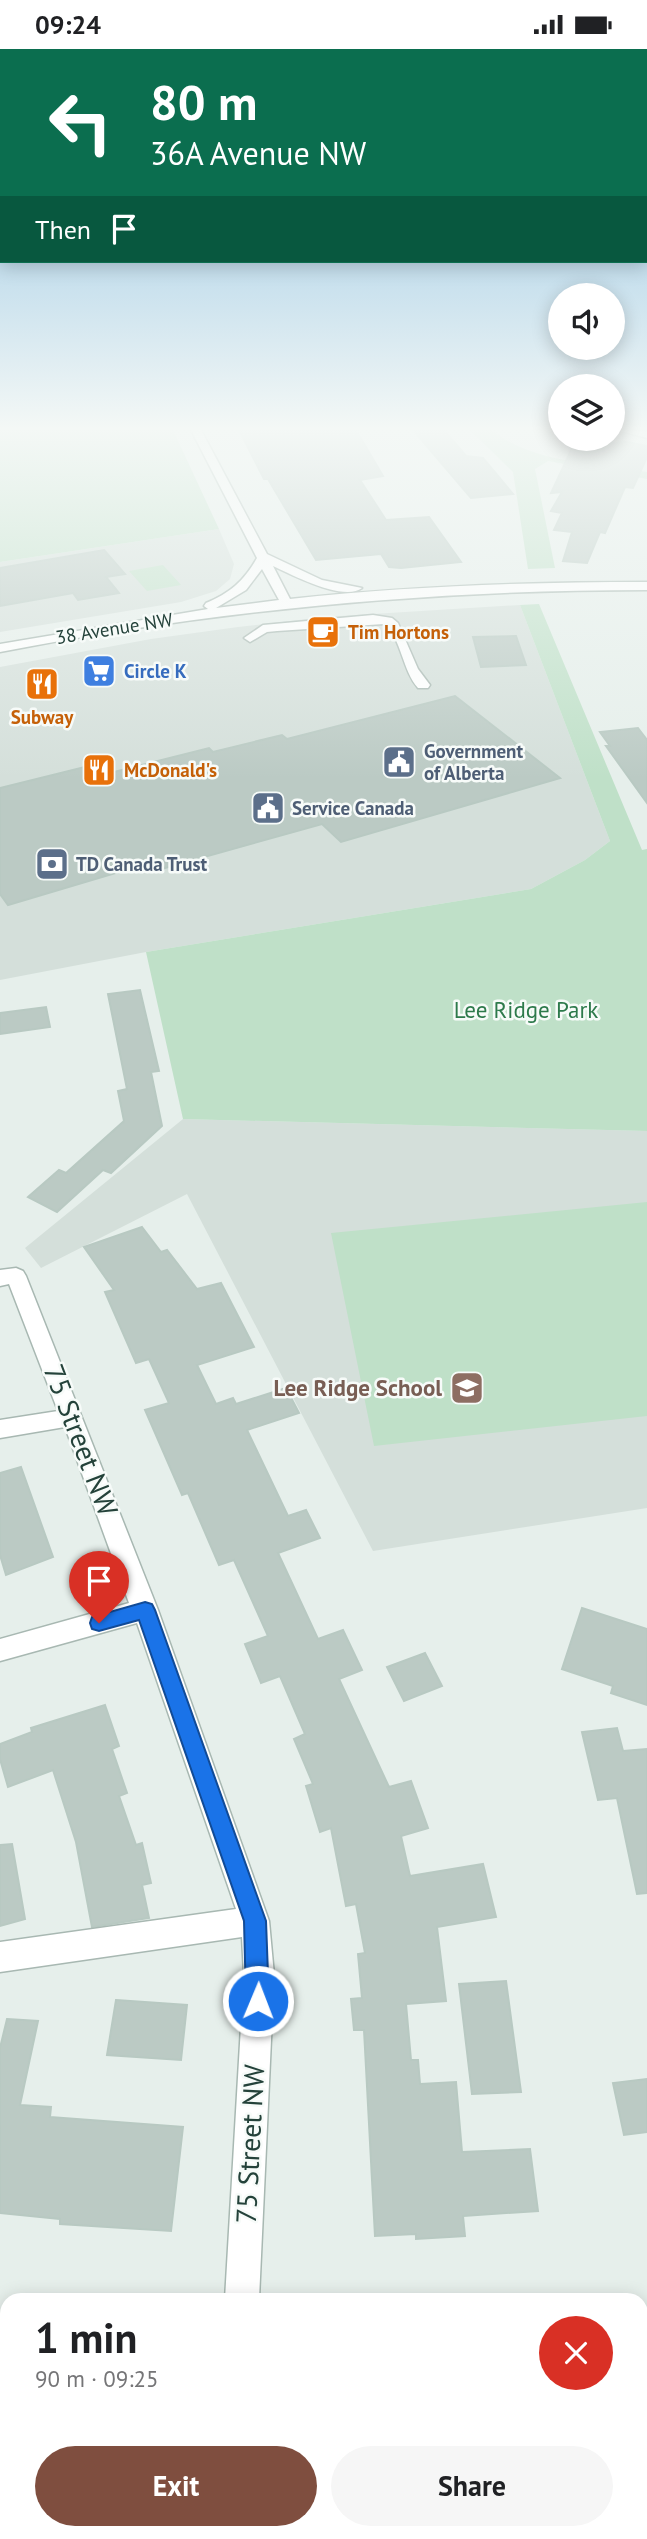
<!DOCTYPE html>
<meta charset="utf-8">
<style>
body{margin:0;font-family:"PT Sans",sans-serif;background:#f6f6f6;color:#202124;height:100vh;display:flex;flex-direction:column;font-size:26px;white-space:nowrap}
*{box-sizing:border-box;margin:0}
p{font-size:23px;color:#757577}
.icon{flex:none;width:38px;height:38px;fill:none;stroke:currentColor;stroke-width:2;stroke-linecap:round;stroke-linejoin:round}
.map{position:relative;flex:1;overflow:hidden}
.sheet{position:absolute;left:0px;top:2244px;width:648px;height:247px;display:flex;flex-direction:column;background:#fff;border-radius:21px 21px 0 0;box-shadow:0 4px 18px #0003}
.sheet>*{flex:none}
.top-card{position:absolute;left:0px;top:0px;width:648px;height:214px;box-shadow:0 4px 18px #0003;background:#0b6e4f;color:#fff;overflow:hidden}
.buttons{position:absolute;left:548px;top:234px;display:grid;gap:14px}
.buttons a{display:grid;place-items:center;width:77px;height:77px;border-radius:50%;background:#fff;box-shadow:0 4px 18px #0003;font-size:35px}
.pin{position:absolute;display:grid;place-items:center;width:60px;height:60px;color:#fff;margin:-72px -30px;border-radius:50% 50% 50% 0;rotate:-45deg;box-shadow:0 0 7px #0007}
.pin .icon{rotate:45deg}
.me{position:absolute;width:77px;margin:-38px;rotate:1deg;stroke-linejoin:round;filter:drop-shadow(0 0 5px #0008)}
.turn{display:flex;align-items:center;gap:24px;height:147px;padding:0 35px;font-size:32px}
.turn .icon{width:91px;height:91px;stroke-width:2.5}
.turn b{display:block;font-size:49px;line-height:60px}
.then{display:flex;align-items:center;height:66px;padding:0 35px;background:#0003;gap:14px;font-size:26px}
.round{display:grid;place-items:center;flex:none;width:74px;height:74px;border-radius:37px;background:#f6f6f6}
.summary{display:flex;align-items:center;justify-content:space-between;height:119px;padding:0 35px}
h1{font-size:42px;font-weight:800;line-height:52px}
.cta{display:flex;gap:14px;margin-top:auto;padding:14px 35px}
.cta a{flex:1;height:80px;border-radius:42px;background:#7f4e3f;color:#fff;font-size:28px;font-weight:800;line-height:80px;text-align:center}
.cta a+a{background:#f6f6f6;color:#202124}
.status{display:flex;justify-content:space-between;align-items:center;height:49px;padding:0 35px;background:#fff;direction:ltr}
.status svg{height:19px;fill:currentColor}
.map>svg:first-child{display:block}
.built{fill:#d4dfda}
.green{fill:#bfe0c8}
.building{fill:#bbcac4;stroke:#b8c9c2;stroke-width:2}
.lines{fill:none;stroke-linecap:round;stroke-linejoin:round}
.minor-casing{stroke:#a8b8b2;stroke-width:3}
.minor{fill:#fff;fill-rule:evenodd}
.route{fill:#1a73e8;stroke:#114b97;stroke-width:2}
.labels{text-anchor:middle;stroke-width:5;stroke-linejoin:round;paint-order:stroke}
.far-street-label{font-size:19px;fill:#24423a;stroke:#f7fbf9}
.far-food-label{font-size:19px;font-weight:bold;fill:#c56008;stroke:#f7fbf9;text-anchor:start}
.far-shop-label{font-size:19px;font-weight:bold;fill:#366cbe;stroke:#f7fbf9;text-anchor:start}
.far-service-label{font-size:19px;font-weight:bold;fill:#4e5e75;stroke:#f7fbf9;text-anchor:start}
.park-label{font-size:23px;fill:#2d7a4b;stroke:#f7fbf9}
.education-label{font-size:23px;font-weight:bold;fill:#785e54;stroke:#f7fbf9;text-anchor:end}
.near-street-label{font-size:28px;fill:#24423a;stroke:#f7fbf9}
</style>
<div class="status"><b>09:24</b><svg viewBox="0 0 49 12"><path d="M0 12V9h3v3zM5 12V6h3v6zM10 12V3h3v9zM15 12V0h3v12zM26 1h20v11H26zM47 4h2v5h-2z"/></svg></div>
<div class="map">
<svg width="647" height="2490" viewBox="0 0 647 2490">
<rect width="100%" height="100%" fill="#e6efeb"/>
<!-- built -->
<g class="built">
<polygon points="219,480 234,515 230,530 216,542 181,553 0,583 0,513"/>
<polygon points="520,556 610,792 585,811 531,840 146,903 0,931 0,618 151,590 238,578 324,568"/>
<polygon points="183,1070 647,1082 647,1459 373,1502 187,1145 41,1219 25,1199"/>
</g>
<!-- green -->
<g class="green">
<polygon points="0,381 173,381 219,480 0,513"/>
<path d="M470,381H492C531,414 598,415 647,423V430L548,412L535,420L555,519L528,520L513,423Z"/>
<polygon points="163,516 181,536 147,542 129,522"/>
<polygon points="539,555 642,801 647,800 647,1082 183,1070 146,903 531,840 585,811 610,792 520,556"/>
<polygon points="647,1153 647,1367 374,1397 331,1184"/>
<polygon points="641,2372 647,2373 647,2490 591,2490 590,2483 640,2483"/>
</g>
<!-- building -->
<g class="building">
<polygon points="239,381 356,381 383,427 360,431 386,471 429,468 461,513 401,519 389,518 381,505 316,511 268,430 264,430"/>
<polygon points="413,381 444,381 466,407 483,409 513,445 471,449"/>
<polygon points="627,393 647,397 647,408 633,439 625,438 605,484 600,483 587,514 563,512 572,483 554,481 562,464 551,462 562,443 551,444 573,397"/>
<polygon points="104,501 125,525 106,528 119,544 78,551 73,544 0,557 0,519"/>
<polygon points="516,587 526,616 481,618 473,588"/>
<polygon points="455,647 560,729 341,793 322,775 154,822 149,814 8,856 0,845 0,739 105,713 114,723 209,699 213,703 282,686 287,690"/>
<polygon points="638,679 647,691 647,754 606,697 610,697 600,683"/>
<polygon points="140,941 159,1022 151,1023 162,1077 111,1124 103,1121 57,1163 28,1148 59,1121 66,1124 124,1072 118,1042 127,1040 108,945"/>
<polygon points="46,958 50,978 0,985 0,964"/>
<polygon points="142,1178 161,1203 167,1201 197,1240 221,1234 254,1298 197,1316 216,1355 233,1349 236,1355 286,1339 299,1364 247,1381 288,1467 306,1461 320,1489 278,1504 318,1590 343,1581 362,1621 339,1630 389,1738 411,1732 428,1779 401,1787 410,1827 483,1815 496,1868 437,1878 446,1952 406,1955 411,2011 418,2011 420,2035 456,2033 462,2103 530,2100 538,2162 463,2167 465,2187 416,2190 416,2185 375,2187 364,1981 354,1981 351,1950 362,1949 358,1905 365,1904 356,1855 346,1857 331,1779 320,1783 306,1737 313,1735 294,1690 305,1685 280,1627 261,1634 245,1595 268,1587 234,1511 219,1516 188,1444 182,1446 145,1361 169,1354 149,1310 136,1314 105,1243 114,1241 84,1198"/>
<polygon points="21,1418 53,1508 6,1526 0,1506 0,1424"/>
<polygon points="582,1559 647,1580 647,1656 611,1644 613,1637 562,1620"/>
<polygon points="425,1604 442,1637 404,1652 387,1618"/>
<polygon points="105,1656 119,1697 112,1700 127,1744 119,1747 136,1796 142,1794 151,1834 142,1836 149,1869 92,1878 76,1793 53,1721 8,1738 0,1710 0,1695 32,1683 31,1679"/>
<polygon points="617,1679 623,1702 647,1700 647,1844 637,1845 617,1749 598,1751 582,1683"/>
<polygon points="12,1795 25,1870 0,1877 0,1796"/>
<polygon points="506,1932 521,2043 472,2045 459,1935"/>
<polygon points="116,1951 187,1956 181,2011 107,2006"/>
<polygon points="7,1970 38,1972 20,2056 51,2058 50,2068 183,2078 171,2182 60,2175 60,2170 0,2164 0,1999"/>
<polygon points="647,2030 647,2083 624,2086 613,2034"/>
</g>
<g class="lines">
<defs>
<g id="minor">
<path d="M191,381H201L267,505L322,531L362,539C344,553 292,526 273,517L290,550C409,537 528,533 647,533V541C428,541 215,561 0,603V595L208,560L204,557L206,554C230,544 244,532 257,509ZM262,520L279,551L216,559L246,541Z"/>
<polygon points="624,381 647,383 647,389 625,383"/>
<path d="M373,566L392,569L398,574L418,620L430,636L428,639H418C402,621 402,590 384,575L277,582L267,583L250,593L244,589L263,576Z"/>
<polygon points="16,1219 23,1222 26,1227 158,1561 269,1872 274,1926 259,2250 225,2250 244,1926 242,1888 0,1923 0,1893 236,1860 137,1574 0,1612 0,1590 129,1554 65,1378 0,1389 0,1371 58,1362 9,1235 0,1237 0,1221"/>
<polygon points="0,2270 7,2271 7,2305 0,2304"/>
<polygon points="647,2290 647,2324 640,2325 640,2291"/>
<rect x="217" y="2483" width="36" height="7"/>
</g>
</defs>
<!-- minor casing -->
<use href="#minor" class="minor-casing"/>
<!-- minor -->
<use href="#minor" class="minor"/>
</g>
<!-- sky -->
<linearGradient id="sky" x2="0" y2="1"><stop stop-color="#84bce0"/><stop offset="0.52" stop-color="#f4f8f6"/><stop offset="1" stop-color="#f4f8f6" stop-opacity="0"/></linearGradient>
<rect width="647" height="730" fill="url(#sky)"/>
<!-- route -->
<polygon class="route" points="145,1553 152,1555 155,1561 266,1872 269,1952 266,1961 258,1964 250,1961 246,1952 244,1872 139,1571 99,1582 92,1580 90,1574 92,1568"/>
<!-- icons -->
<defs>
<symbol id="cafe-square" viewBox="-11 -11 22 22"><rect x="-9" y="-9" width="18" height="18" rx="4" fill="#e8710a" stroke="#f7fbf9"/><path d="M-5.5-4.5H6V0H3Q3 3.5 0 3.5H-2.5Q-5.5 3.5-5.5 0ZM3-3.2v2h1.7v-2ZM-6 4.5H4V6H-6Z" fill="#fff"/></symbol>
<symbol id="supermarket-square" viewBox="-11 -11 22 22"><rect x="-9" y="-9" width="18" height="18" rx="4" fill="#3f7fe0" stroke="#f7fbf9"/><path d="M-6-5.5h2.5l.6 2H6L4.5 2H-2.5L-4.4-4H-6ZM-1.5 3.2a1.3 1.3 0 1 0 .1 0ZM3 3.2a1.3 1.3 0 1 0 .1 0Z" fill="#fff"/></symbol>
<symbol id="restaurant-square" viewBox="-11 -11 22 22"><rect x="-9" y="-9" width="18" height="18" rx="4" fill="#e8710a" stroke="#f7fbf9"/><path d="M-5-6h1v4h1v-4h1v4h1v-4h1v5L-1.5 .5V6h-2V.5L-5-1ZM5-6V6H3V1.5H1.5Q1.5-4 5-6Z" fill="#fff"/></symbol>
<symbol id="civic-square" viewBox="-11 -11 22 22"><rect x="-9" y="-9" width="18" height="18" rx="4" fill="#5c6f8a" stroke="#f7fbf9"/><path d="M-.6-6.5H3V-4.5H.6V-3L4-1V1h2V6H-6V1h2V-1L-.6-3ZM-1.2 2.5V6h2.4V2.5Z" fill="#fff"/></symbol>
<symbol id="bank-square" viewBox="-11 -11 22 22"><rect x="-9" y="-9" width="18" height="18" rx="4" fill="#5c6f8a" stroke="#f7fbf9"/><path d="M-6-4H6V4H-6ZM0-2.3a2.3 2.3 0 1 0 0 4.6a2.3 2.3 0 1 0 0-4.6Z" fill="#fff"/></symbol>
<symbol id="school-square" viewBox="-11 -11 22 22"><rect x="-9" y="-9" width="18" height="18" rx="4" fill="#8d6e63" stroke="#f7fbf9"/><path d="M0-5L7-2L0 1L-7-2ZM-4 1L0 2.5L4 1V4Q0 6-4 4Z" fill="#fff"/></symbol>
</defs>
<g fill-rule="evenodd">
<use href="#cafe-square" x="304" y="564" width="38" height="38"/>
<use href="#supermarket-square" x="80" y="603" width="38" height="38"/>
<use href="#restaurant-square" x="23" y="616" width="38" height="38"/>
<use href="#civic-square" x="380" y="694" width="38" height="38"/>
<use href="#restaurant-square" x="80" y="702" width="38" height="38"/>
<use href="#civic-square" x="249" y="740" width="38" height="38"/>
<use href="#bank-square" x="33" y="796" width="38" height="38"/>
<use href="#school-square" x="448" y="1320" width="38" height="38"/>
</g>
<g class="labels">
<!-- far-street labels -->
<g class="far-street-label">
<text transform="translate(114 579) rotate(-9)" y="7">38 Avenue NW</text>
</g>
<!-- far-food labels -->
<g class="far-food-label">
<text x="348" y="590">Tim Hortons</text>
<text x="42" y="675" text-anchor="middle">Subway</text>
<text x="124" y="728">McDonald's</text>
</g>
<!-- far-shop labels -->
<g class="far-shop-label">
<text x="124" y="629">Circle K</text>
</g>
<!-- far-service labels -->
<g class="far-service-label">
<text x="424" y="709">Government<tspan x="424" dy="22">of Alberta</tspan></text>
<text x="292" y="766">Service Canada</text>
<text x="76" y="822">TD Canada Trust</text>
</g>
<!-- park labels -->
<g class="park-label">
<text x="526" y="969">Lee Ridge Park</text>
</g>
<!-- education labels -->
<g class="education-label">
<text x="442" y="1347">Lee Ridge School</text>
</g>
<!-- near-street labels -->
<g class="near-street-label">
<text transform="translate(81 1391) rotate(69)" y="10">75 Street NW</text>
<text transform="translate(250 2095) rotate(-87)" y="10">75 Street NW</text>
</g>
</g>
</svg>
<div class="buttons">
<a><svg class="icon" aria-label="sound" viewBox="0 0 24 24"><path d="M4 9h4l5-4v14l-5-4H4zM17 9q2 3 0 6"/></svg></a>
<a><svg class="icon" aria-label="layers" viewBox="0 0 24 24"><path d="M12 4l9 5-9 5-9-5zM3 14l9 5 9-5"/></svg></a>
</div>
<div class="pin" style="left:99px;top:1574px;background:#d93025"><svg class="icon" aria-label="arrive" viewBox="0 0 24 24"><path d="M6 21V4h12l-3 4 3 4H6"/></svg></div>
<svg class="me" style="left:258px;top:1952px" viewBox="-20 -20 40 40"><circle r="17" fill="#1a73e8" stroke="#fff" stroke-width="3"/><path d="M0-11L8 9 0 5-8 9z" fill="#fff"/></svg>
<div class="top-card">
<div class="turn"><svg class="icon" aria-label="left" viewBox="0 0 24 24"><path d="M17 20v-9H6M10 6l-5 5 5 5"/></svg><div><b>80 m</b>36A Avenue NW</div></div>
<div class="then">Then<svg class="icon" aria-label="arrive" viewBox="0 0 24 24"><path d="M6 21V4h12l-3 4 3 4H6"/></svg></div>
</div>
<section class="sheet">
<div class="summary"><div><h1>1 min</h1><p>90 m · 09:25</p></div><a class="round" style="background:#d93025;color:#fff"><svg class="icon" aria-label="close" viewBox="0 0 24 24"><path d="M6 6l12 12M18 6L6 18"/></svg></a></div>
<div class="cta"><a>Exit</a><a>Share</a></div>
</section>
</div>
